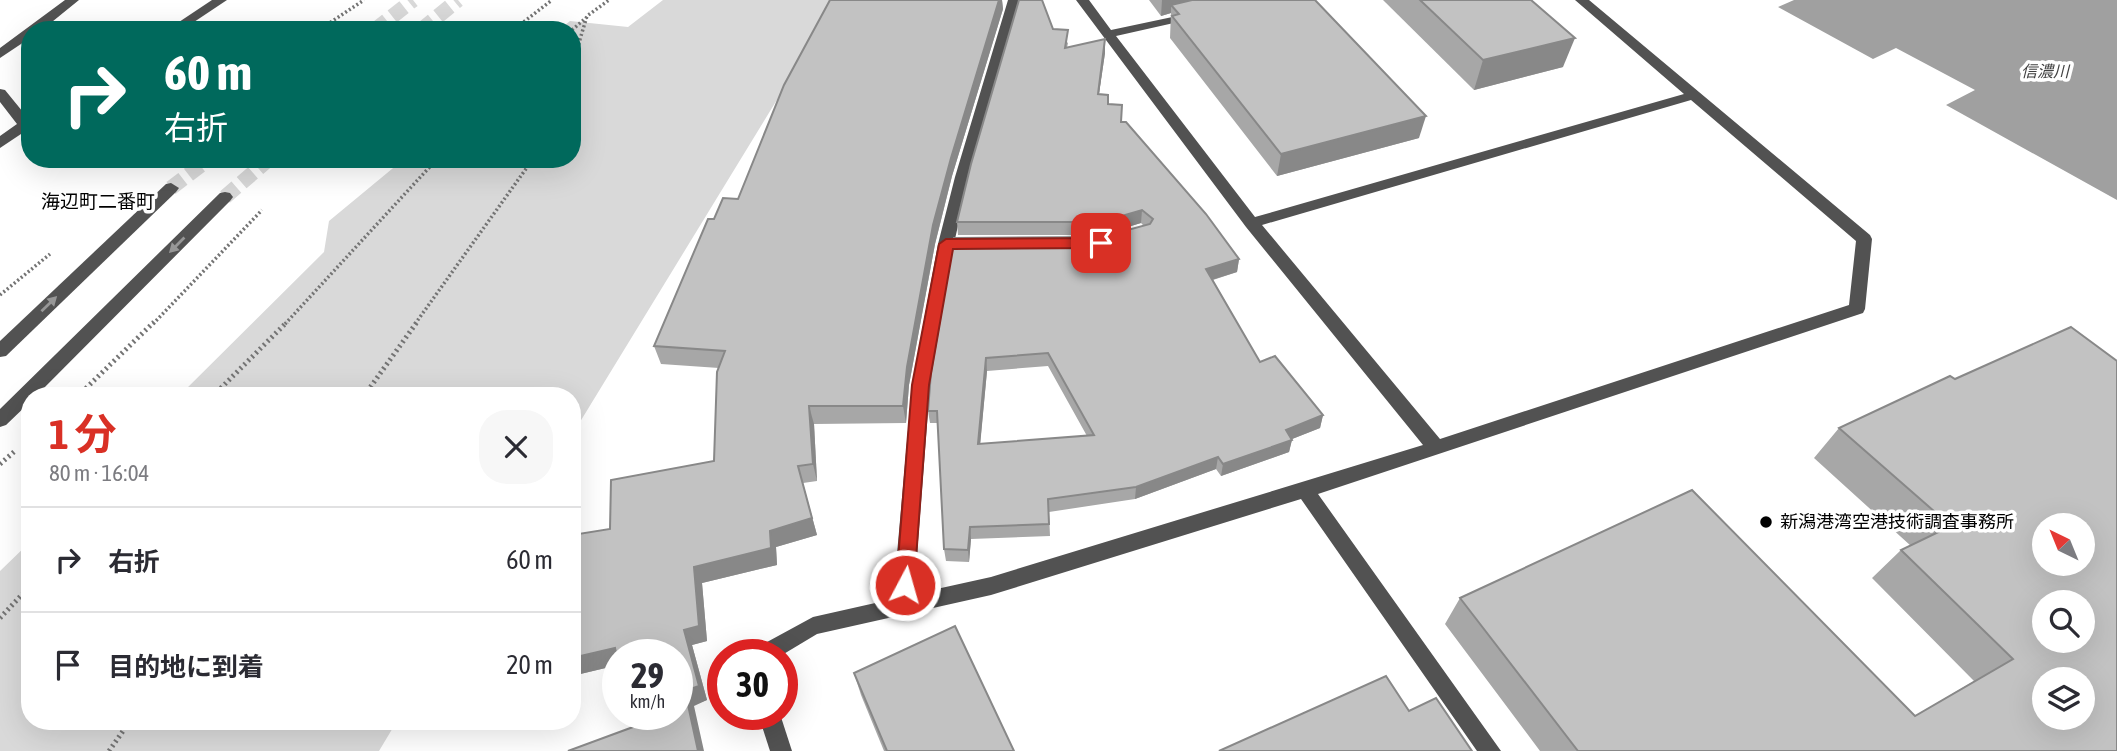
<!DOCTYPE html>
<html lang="ja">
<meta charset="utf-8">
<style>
body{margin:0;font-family:"Asap Condensed","Noto Sans JP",sans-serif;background:#f7f7f7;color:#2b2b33;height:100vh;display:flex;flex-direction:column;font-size:26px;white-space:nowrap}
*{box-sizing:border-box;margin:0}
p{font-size:23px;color:#7c7c81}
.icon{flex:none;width:38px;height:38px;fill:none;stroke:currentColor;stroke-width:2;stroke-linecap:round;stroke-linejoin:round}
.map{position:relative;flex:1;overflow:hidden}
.side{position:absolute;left:21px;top:387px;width:560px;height:343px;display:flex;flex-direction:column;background:#fff;border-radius:28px;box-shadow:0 7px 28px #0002}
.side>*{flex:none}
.banner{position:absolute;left:21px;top:21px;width:560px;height:147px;border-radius:28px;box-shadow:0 7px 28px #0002;background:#00695c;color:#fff;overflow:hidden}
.needle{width:46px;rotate:317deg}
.buttons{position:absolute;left:2032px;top:513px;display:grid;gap:14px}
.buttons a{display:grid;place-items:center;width:63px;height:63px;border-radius:50%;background:#fff;box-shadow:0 7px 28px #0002;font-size:35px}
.speed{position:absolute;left:602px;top:639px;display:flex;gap:14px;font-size:35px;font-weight:700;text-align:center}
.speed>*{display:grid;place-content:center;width:91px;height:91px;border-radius:50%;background:#fff;box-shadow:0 7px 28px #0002;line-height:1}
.speed small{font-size:18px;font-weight:400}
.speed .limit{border:10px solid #d22;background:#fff;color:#111}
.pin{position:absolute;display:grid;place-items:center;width:60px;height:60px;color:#fff;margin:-30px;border-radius:14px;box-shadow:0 4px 10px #0006}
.me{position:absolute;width:77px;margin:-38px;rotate:6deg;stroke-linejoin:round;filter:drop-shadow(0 0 5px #0008)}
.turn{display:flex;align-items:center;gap:24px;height:147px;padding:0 28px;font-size:32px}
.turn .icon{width:91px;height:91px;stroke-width:2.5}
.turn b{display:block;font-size:49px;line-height:60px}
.round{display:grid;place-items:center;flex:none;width:74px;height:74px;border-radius:28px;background:#f7f7f7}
.headline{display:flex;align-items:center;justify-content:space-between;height:119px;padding:0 28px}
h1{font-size:42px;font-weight:700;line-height:52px;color:#d93025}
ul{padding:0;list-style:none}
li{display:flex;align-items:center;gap:21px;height:105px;padding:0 28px;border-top:2px solid #e1e1e2}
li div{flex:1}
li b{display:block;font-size:26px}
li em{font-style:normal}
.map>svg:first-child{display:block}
.green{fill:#d9d9d9}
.water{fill:#a0a0a0}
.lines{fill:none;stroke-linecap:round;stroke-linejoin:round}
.minor-tunnel{stroke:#d9d9d9;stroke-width:15;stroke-dasharray:15 7;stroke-linecap:butt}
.path-far1{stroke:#747474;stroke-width:3.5;stroke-dasharray:2 2.5;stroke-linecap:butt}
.path{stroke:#747474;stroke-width:5;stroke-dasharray:2 3.5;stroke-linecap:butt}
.minor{fill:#525252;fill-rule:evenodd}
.wall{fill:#a7a7a7;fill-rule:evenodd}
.shaded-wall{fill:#888}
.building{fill:#c2c2c2;stroke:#888;stroke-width:2;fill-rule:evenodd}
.oneway{fill:#979797}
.route{fill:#d93025;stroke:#8d1f18;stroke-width:2}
.poi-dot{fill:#000;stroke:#fff;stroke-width:2.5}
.labels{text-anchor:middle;stroke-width:7;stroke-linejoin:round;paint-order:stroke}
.far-water-label{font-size:16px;font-style:italic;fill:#414141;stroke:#fff}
.poi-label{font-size:18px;fill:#000;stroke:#fff;text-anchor:start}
.neighbourhood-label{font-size:19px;fill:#000;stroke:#fff}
</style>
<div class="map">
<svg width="2117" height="751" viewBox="0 0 2117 751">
<rect width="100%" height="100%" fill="#fff"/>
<!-- green -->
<g class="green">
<polygon points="663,0 838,0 572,435 572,396 179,396 324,252 329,221 404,159 572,159 572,30 559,30 570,21 628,27"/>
<polygon points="30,542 30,721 397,721 379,751 0,751 0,571"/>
</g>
<!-- water -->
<polygon class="water" points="1794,0 2117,0 2117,200 1946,105 1975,90 1896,48 1873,59 1778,7"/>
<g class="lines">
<!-- minor-tunnel -->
<g class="minor-tunnel">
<polyline points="375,30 413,0"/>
<polyline points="421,30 458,0"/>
<polyline points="171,188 209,159"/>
<polyline points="225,197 269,159"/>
</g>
<!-- path-far1 -->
<g class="path-far1">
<polyline points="319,30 364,0"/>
<polyline points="513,30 552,0"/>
<polyline points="572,30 587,17"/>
<polyline points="572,66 587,16 609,0"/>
<polyline points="0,295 50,254"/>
<polyline points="153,324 262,210"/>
<polyline points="285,324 437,159"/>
<polyline points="415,324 533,159"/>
</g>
<!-- path -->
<g class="path">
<polyline points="78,396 154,322"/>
<polyline points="213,396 287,322"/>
<polyline points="364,396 417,322"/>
<polyline points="0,464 15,451"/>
<polyline points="0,618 30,586"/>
<polyline points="109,751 130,721"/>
</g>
<!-- minor -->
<g class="minor">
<polygon points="65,0 79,0 42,30 30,30 30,38 0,58 0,48"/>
<polygon points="212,0 227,0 182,30 167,30"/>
<path d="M1008,0H1020L969,177L955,239H976L984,244L976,249H953L930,385L914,594L991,577L1423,445L1246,227L1076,0H1089L1111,30L1196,12V18L1116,36L1255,217L1684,94L1575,0H1589L1870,235L1872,239L1865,309L1863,313L1318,494L1501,751H1477L1301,499L991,595L817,634L782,655L755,654L758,647L813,617L893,599L912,385L938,244L955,177ZM1691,100L1856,241L1849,305L1440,439L1262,225Z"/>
<polygon points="0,89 5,90 27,117 30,117 30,128 0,148 0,136 17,124 0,102"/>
<polygon points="171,183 179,188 176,192 6,356 0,357 0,341 166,184"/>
<polygon points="225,192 230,193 233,197 230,201 36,396 30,396 30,402 6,425 0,427 0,409 220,193"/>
<polygon points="758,714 780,714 792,751 770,751"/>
</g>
</g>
<!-- wall -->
<g class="wall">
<polygon points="830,0 1002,0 1003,9 952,176 935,244 909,385 906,423 814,424 817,481 803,483 817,535 776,547 777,565 702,583 707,641 692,645 707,700 633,727 618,654 618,665 572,676 572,535 610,529 714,461 719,368 661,364 654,346 714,219 738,199"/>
<polygon points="1149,0 1315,0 1419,138 1277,176 1170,38 1171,13 1161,16"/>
<polygon points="1383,0 1531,0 1563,67 1474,90"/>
<path d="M1053,29L1068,43L1067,48L1105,39V53L1099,94L1121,122L1239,259L1237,272L1213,280L1260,362L1323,415L1320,428L1292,439L1289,452L1221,476L1216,469L1135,499L1049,512L1050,536L971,539L969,562L946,561L944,549L938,423H930L928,411L1102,237L1144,226L1141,223L1101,235H958L957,222ZM1048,366L1087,436L980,444L987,371Z"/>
<polygon points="1950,376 2117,751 1540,751 1445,624 1460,598 1915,716 1974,681 1872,578 1901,550 1911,546 1814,458 1839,428"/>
<polygon points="854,673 1014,751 884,751 861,695"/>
</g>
<!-- shaded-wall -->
<g class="shaded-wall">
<polygon points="999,0 1002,0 1003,9 952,176 935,244 909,385 906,423 903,406 907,367 933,225 951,158"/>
<polygon points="1162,0 1228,0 1171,5 1171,13 1161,16"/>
<polygon points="1575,38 1563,67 1474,90 1483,60"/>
<polygon points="1105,39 1105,53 1097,107 1098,94"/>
<polygon points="1426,116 1419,138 1277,176 1281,154"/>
<polygon points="1142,210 1141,223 1101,235 1101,222"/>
<polygon points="1239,259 1237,272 1205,282 1206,269"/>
<polygon points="986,358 987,371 979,457 978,444"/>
<polygon points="809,406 814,424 817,481 813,464"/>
<polygon points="1323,415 1320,428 1282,443 1286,430"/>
<polygon points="1292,440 1289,452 1221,476 1223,464"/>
<polygon points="1218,457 1216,469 1135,499 1136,487"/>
<polygon points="798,466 817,535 776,547 777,565 702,583 707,641 692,645 707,700 694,706 704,751 698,751 685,691 684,630 694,567 770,531"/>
<polygon points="970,527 971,539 969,562 968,550"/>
<polygon points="615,648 618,654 618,665 572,676 572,658"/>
</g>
<!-- building -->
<g class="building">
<polygon points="830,0 999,0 951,158 933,225 907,367 903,406 809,406 813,464 798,466 812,518 770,531 771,548 694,567 699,626 684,630 699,686 685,691 698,751 568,751 633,727 630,714 677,714 677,654 618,654 618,662 615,648 572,658 572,535 610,529 611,480 714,461 717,372 725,351 654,346 708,219 714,219 723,198 738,199 784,85"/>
<path d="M1019,0H1042L1053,29L1068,30L1065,48L1105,39L1098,94L1108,95V104L1122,105L1121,122H1126L1206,214L1239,259L1206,269L1260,362L1275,356L1323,415L1286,430L1292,440L1223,464L1218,457L1136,487L1048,499L1049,524L970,527L968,550L944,549L937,411H928L931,372L954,238L1102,237L1150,224L1153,219L1142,210L1101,222H957L971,164ZM1048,353L1094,435L978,444L986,358Z"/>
<polygon points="1192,0 1315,0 1426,116 1281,154 1172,16 1179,14 1171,5"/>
<polygon points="1420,0 1531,0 1575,38 1483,60"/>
<path d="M2071,327L2117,361V751H1578L1460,598L1692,490L1915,716L2013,659L1901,550L1951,526L1839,428L1950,376L1955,379ZM2044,525H2082V564H2044ZM2044,602H2082V640H2044ZM2044,679H2082V718H2044Z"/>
<polygon points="955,626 1014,751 887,751 854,673"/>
<polygon points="1386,676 1409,711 1436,698 1472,751 1219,751"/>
</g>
<!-- one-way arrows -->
<defs><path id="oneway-solid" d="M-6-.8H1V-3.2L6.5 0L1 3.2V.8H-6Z" transform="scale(1.75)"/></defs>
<g class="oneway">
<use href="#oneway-solid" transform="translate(177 245) rotate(135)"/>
<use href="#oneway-solid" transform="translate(49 304) rotate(-44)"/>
</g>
<!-- route -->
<polygon class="route" points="1101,238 1109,243 1101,248 953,249 929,385 914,585 912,590 905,593 899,590 896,585 912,385 939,244 946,239"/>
<!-- markers -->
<circle class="poi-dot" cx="1766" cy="522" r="7"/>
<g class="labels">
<!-- far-water labels -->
<g class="far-water-label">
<text x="2045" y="77">信濃川</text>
</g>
<!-- poi labels -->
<g class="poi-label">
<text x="1780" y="528">新潟港湾空港技術調査事務所</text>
</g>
<!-- neighbourhood labels -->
<g class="neighbourhood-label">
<text x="98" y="208">海辺町二番町</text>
</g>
</g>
</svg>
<div class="buttons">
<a><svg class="needle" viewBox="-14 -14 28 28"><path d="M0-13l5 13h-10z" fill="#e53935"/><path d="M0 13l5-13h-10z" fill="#7c7c81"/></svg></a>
<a><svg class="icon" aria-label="search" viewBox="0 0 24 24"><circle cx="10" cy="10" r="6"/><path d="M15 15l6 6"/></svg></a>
<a><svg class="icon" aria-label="layers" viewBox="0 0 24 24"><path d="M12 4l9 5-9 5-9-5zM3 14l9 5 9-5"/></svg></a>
</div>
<div class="speed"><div>29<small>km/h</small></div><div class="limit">30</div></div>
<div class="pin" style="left:1101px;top:243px;background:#d93025"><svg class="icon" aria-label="arrive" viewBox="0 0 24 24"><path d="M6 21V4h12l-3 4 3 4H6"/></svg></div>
<svg class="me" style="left:905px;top:585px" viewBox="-20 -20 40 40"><circle r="17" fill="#d93025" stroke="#fff" stroke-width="3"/><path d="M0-11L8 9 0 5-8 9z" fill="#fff"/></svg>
<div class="banner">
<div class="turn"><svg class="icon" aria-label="right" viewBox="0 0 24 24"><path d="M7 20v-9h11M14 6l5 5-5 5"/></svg><div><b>60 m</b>右折</div></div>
</div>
<section class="side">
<div class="headline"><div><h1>1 分</h1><p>80 m · 16:04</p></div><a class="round"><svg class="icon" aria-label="close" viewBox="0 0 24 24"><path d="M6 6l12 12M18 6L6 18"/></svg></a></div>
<ul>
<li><svg class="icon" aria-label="right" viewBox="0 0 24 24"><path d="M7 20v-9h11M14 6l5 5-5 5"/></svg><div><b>右折</b></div><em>60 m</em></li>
<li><svg class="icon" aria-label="arrive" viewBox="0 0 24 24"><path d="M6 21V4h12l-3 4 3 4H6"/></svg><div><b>目的地に到着</b></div><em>20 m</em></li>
</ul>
</section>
</div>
